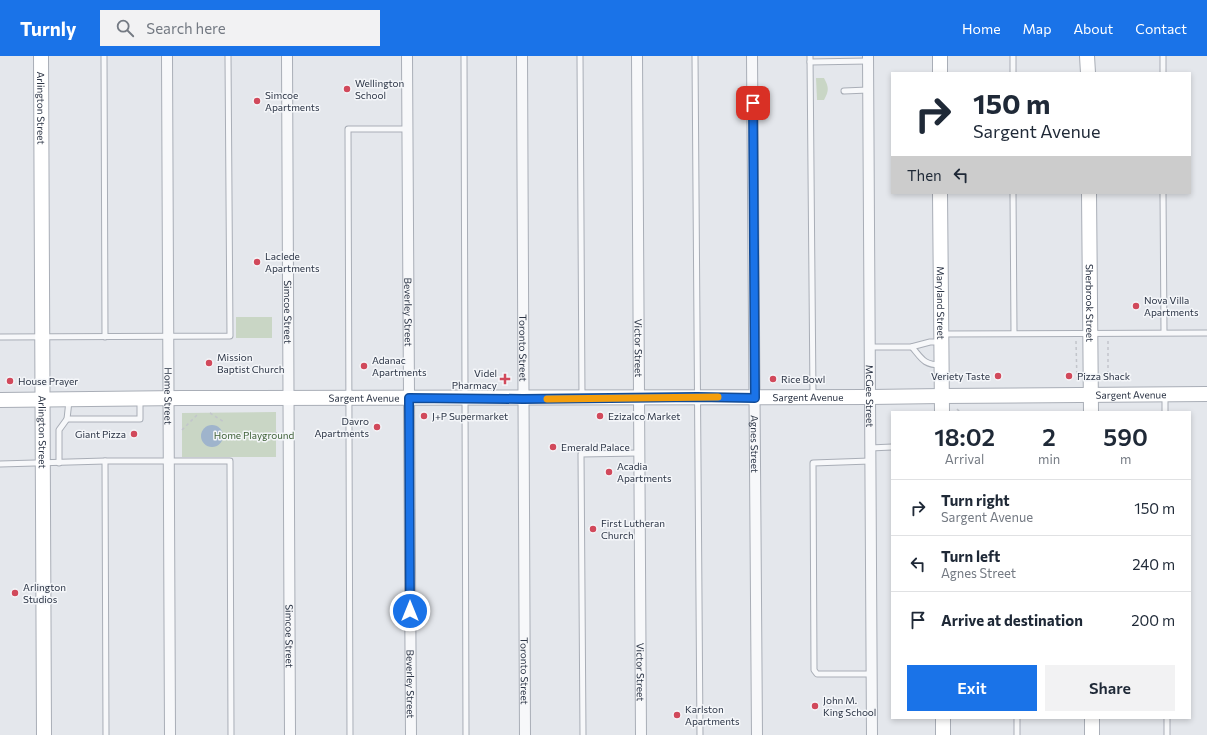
<!DOCTYPE html>
<style>
body{margin:0;font-family:Commissioner,sans-serif;background:#f2f2f3;color:#1f2937;height:100vh;display:flex;flex-direction:column;font-size:15px;white-space:nowrap}
*{box-sizing:border-box;margin:0}
p{font-size:13px;color:#747a83}
.icon{flex:none;width:22px;height:22px;fill:none;stroke:currentColor;stroke-width:2;stroke-linecap:round;stroke-linejoin:round}
.map{position:relative;flex:1;overflow:hidden}
.side{position:absolute;left:891px;top:355px;width:300px;height:308px;display:flex;flex-direction:column;background:#fff;border-radius:0px;box-shadow:0 2px 6px #0003}
.side>*{flex:none}
.hud{position:absolute;left:891px;top:16px;width:300px;height:122px;border-radius:0px;box-shadow:0 2px 6px #0003;background:#fff;color:#1f2937;overflow:hidden}
.pin{position:absolute;display:grid;place-items:center;width:34px;height:34px;color:#fff;margin:-17px;border-radius:8px;box-shadow:0 2px 6px #0006}
.me{position:absolute;width:44px;margin:-22px;rotate:0deg;stroke-linejoin:round;filter:drop-shadow(0 0 3px #0008)}
.turn{display:flex;align-items:center;gap:14px;height:84px;padding:0 16px;font-size:18px}
.turn .icon{width:52px;height:52px;stroke-width:2.5}
.turn b{display:block;font-size:28px;line-height:34px}
.then{display:flex;align-items:center;height:38px;padding:0 16px;background:#0003;gap:8px;font-size:15px}
.eta{display:flex;justify-content:space-evenly;align-items:center;height:68px;text-align:center}
.eta b{font-size:24px;font-weight:600;line-height:28px}
.cta{display:flex;gap:8px;margin-top:auto;padding:8px 16px}
.cta a{flex:1;height:46px;border-radius:0px;background:#1a73e8;color:#fff;font-size:16px;font-weight:600;line-height:46px;text-align:center}
.cta a+a{background:#f2f2f3;color:#1f2937}
ul{padding:0;list-style:none}
li{display:flex;align-items:center;gap:12px;height:56px;padding:0 16px;border-top:1px solid #e0e1e3}
li div{flex:1}
li b{display:block;font-size:15px}
li em{font-style:normal}
header{display:flex;align-items:center;gap:24px;box-sizing:border-box;height:56px;padding:0 20px;background:#1a73e8;color:#fff}
header strong{font-size:19px}
nav{display:flex;gap:22px;margin-inline-start:auto;font-size:14px}
.search{width:280px;height:36px;background:#f2f2f3;display:flex;align-items:center;gap:10px;box-sizing:border-box;padding:0 14px;border-radius:0px;color:#747a83;font-size:15px}
.map>svg:first-child{display:block}
.green{fill:#c9d6c5}
.water{fill:#9fb4cc}
.lines{fill:none;stroke-linecap:round;stroke-linejoin:round}
.lane-casing{stroke:#a9aeb7;stroke-width:7}
.street-casing{stroke:#a9aeb7;stroke-width:12}
.secondary-casing{stroke:#a9aeb7;stroke-width:16}
.path{stroke:#c2c5cb;stroke-width:1.5;stroke-dasharray:3 3;stroke-linecap:butt}
.lane{stroke:#f7f8fa;stroke-width:5}
.street{stroke:#f7f8fa;stroke-width:10}
.secondary{stroke:#fff;stroke-width:14}
.route-casing{stroke:#114b97;stroke-width:10}
.route{stroke:#1a73e8;stroke-width:7}
.slow{stroke:#f59e0b;stroke-width:7}
.poi-dot{fill:#d1495b;stroke:#f4f6f9;stroke-width:1.5}
.labels{text-anchor:middle;stroke-width:3;stroke-linejoin:round;paint-order:stroke}
.poi-label{font-size:10px;fill:#2b3445;stroke:#f4f6f9;text-anchor:start}
.street-label{font-size:10px;fill:#2b3445;stroke:#f4f6f9}
.park-label{font-size:10px;fill:#3f6138;stroke:#f4f6f9}
</style>
<header>
<strong>Turnly</strong>
<div class="search"><svg class="icon" aria-label="search" viewBox="0 0 24 24"><circle cx="10" cy="10" r="6"/><path d="M15 15l6 6"/></svg>Search here</div>
<nav><a>Home</a><a>Map</a><a>About</a><a>Contact</a></nav>
</header>
<div class="map">
<svg width="1207" height="679" viewBox="0 0 1207 679">
<rect width="100%" height="100%" fill="#e4e7ec"/>
<!-- green -->
<g class="green">
<path d="M816,22H824C829,31 829,35 824,44H817Z"/>
<rect x="236" y="261" width="36" height="21"/>
<polygon points="276,356 276,401 182,401 182,357"/>
</g>
<!-- water -->
<circle class="water" cx="212" cy="380" r="11"/>
<g class="lines">
<defs>
<g id="lane">
<polyline points="104,0 105,281"/>
<polyline points="464,0 466,679"/>
<polyline points="580,0 582,341"/>
<polyline points="695,0 700,679"/>
<polyline points="810,0 813,340"/>
<polyline points="1013,0 1013,17"/>
<polyline points="1163,0 1163,17"/>
<polyline points="810,6 868,5"/>
<polyline points="844,35 868,34"/>
<polyline points="1013,137 1014,277"/>
<polyline points="1163,137 1164,276"/>
<polyline points="942,278 1207,277"/>
<polyline points="0,281 230,280 228,0"/>
<polyline points="870,291 911,291 930,286 940,286"/>
<path d="M912,291C922,303 924,309 941,309"/>
<polyline points="1165,339 1165,356"/>
<polyline points="67,363 140,363 140,343"/>
<polyline points="870,392 892,391"/>
<polyline points="105,405 106,679"/>
<polyline points="870,405 813,407 814,614 817,618 871,618"/>
<polyline points="59,407 59,374 67,363 69,345"/>
<polyline points="0,408 105,405 230,405 231,679"/>
<polyline points="1017,662 1017,679"/>
<polyline points="1167,662 1167,679"/>
<polyline points="350,679 348,73 408,73"/>
<polyline points="583,679 581,398 639,397"/>
</g>
<g id="street">
<path id="s1" d="M167,0L170,679"/>
<path id="s2" d="M287,0L290,679"/>
<path id="s3" d="M407,0L411,679"/>
<path id="s4" d="M522,0L525,679"/>
<path id="s5" d="M637,0L641,679"/>
<path id="s6" d="M752,0L757,679"/>
<path id="s7" d="M868,0L872,679"/>
</g>
<g id="secondary">
<path id="s8" d="M41,0L44,679"/>
<polyline points="940,0 940,17"/>
<polyline points="1087,0 1088,17"/>
<path id="s9" d="M940,137L942,356"/>
<path id="s10" d="M1089,137L1091,356"/>
<path id="s11" d="M0,344L182,342L870,341L942,340L1207,338"/>
<polyline points="943,662 943,679"/>
<polyline points="1092,662 1092,679"/>
</g>
</defs>
<!-- lane casing -->
<use href="#lane" class="lane-casing"/>
<!-- street casing -->
<use href="#street" class="street-casing"/>
<!-- secondary casing -->
<use href="#secondary" class="secondary-casing"/>
<!-- path -->
<g class="path">
<polyline points="1076,285 1077,327"/>
<polyline points="1108,285 1108,327"/>
<polyline points="957,353 960,356"/>
<polyline points="210,357 224,366"/>
<polyline points="182,374 199,357"/>
<polyline points="259,384 266,377 278,377"/>
</g>
<!-- lane -->
<use href="#lane" class="lane"/>
<!-- street -->
<use href="#street" class="street"/>
<!-- secondary -->
<use href="#secondary" class="secondary"/>
</g>
<g class="lines">
<defs>
<polyline id="route" points="410,555 409,342 523,343 697,341 755,342 753,47"/>
</defs>
<!-- route casing -->
<use href="#route" class="route-casing"/>
<!-- route -->
<use href="#route" class="route"/>
<!-- slow -->
<polyline class="slow" points="547,343 718,341"/>
</g>
<!-- markers -->
<g class="poi-dot">
<circle cx="347" cy="33" r="4"/>
<circle cx="257" cy="45" r="4"/>
<circle cx="257" cy="206" r="4"/>
<circle cx="1136" cy="250" r="4"/>
<circle cx="209" cy="307" r="4"/>
<circle cx="364" cy="310" r="4"/>
<circle cx="998" cy="320" r="4"/>
<circle cx="1069" cy="320" r="4"/>
<path d="M503 317h4v4h4v4h-4v4h-4v-4h-4v-4h4z"/>
<circle cx="773" cy="323" r="4"/>
<circle cx="10" cy="325" r="4"/>
<circle cx="424" cy="360" r="4"/>
<circle cx="600" cy="360" r="4"/>
<circle cx="377" cy="371" r="4"/>
<circle cx="134" cy="378" r="4"/>
<circle cx="553" cy="391" r="4"/>
<circle cx="609" cy="416" r="4"/>
<circle cx="593" cy="473" r="4"/>
<circle cx="15" cy="537" r="4"/>
<circle cx="815" cy="650" r="4"/>
<circle cx="677" cy="659" r="4"/>
</g>
<g class="labels">
<!-- poi labels -->
<g class="poi-label">
<text x="355" y="31">Wellington<tspan x="355" dy="12">School</tspan></text>
<text x="265" y="43">Simcoe<tspan x="265" dy="12">Apartments</tspan></text>
<text x="265" y="204">Laclede<tspan x="265" dy="12">Apartments</tspan></text>
<text x="1144" y="248">Nova Villa<tspan x="1144" dy="12">Apartments</tspan></text>
<text x="217" y="305">Mission<tspan x="217" dy="12">Baptist Church</tspan></text>
<text x="372" y="308">Adanac<tspan x="372" dy="12">Apartments</tspan></text>
<text x="497" y="321" text-anchor="end">Videl<tspan x="497" dy="12">Pharmacy</tspan></text>
<text x="990" y="324" text-anchor="end">Veriety Taste</text>
<text x="1077" y="324">Pizza Shack</text>
<text x="781" y="327">Rice Bowl</text>
<text x="18" y="329">House Prayer</text>
<text x="432" y="364">J+P Supermarket</text>
<text x="608" y="364">Ezizalco Market</text>
<text x="369" y="369" text-anchor="end">Davro<tspan x="369" dy="12">Apartments</tspan></text>
<text x="126" y="382" text-anchor="end">Giant Pizza</text>
<text x="561" y="395">Emerald Palace</text>
<text x="617" y="414">Acadia<tspan x="617" dy="12">Apartments</tspan></text>
<text x="601" y="471">First Lutheran<tspan x="601" dy="12">Church</tspan></text>
<text x="23" y="535">Arlington<tspan x="23" dy="12">Studios</tspan></text>
<text x="823" y="648">John M.<tspan x="823" dy="12">King School</tspan></text>
<text x="685" y="657">Karlston<tspan x="685" dy="12">Apartments</tspan></text>
</g>
<!-- street labels -->
<g class="street-label">
<text dy="4" stroke="none"><textPath href="#s8" startOffset="52">Arlington Street</textPath></text>
<text dy="4" stroke="none"><textPath href="#s10" startOffset="110">Sherbrook Street</textPath></text>
<text dy="4" stroke="none"><textPath href="#s9" startOffset="110">Maryland Street</textPath></text>
<text dy="4" stroke="none"><textPath href="#s3" startOffset="256">Beverley Street</textPath></text>
<text dy="4" stroke="none"><textPath href="#s2" startOffset="256">Simcoe Street</textPath></text>
<text dy="4" stroke="none"><textPath href="#s4" startOffset="292">Toronto Street</textPath></text>
<text dy="4" stroke="none"><textPath href="#s5" startOffset="292">Victor Street</textPath></text>
<text dy="4" stroke="none"><textPath href="#s1" startOffset="340">Home Street</textPath></text>
<text dy="4" stroke="none"><textPath href="#s7" startOffset="340">McGee Street</textPath></text>
<text dy="4" stroke="none"><textPath href="#s11" startOffset="1131">Sargent Avenue</textPath></text>
<text dy="4" stroke="none"><textPath href="#s11" startOffset="364">Sargent Avenue</textPath></text>
<text dy="4" stroke="none"><textPath href="#s11" startOffset="808">Sargent Avenue</textPath></text>
<text dy="4" stroke="none"><textPath href="#s8" startOffset="376">Arlington Street</textPath></text>
<text dy="4" stroke="none"><textPath href="#s6" startOffset="388">Agnes Street</textPath></text>
<text dy="4" stroke="none"><textPath href="#s2" startOffset="580">Simcoe Street</textPath></text>
<text dy="4" stroke="none"><textPath href="#s4" startOffset="615">Toronto Street</textPath></text>
<text dy="4" stroke="none"><textPath href="#s5" startOffset="616">Victor Street</textPath></text>
<text dy="4" stroke="none"><textPath href="#s3" startOffset="628">Beverley Street</textPath></text>
</g>
<!-- park labels -->
<g class="park-label">
<text x="254" y="383">Home Playground</text>
</g>
</g>
</svg>
<div class="pin" style="left:753px;top:47px;background:#d93025"><svg class="icon" aria-label="arrive" viewBox="0 0 24 24"><path d="M6 21V4h12l-3 4 3 4H6"/></svg></div>
<svg class="me" style="left:410px;top:555px" viewBox="-20 -20 40 40"><circle r="17" fill="#1a73e8" stroke="#fff" stroke-width="3"/><path d="M0-11L8 9 0 5-8 9z" fill="#fff"/></svg>
<div class="hud">
<div class="turn"><svg class="icon" aria-label="right" viewBox="0 0 24 24"><path d="M7 20v-9h11M14 6l5 5-5 5"/></svg><div><b>150 m</b>Sargent Avenue</div></div>
<div class="then">Then<svg class="icon" aria-label="left" viewBox="0 0 24 24"><path d="M17 20v-9H6M10 6l-5 5 5 5"/></svg></div>
</div>
<section class="side">
<div class="eta">
<div><b>18:02</b><p>Arrival</p></div>
<div><b>2</b><p>min</p></div>
<div><b>590</b><p>m</p></div>
</div>
<ul>
<li><svg class="icon" aria-label="right" viewBox="0 0 24 24"><path d="M7 20v-9h11M14 6l5 5-5 5"/></svg><div><b>Turn right</b><p>Sargent Avenue</p></div><em>150 m</em></li>
<li><svg class="icon" aria-label="left" viewBox="0 0 24 24"><path d="M17 20v-9H6M10 6l-5 5 5 5"/></svg><div><b>Turn left</b><p>Agnes Street</p></div><em>240 m</em></li>
<li><svg class="icon" aria-label="arrive" viewBox="0 0 24 24"><path d="M6 21V4h12l-3 4 3 4H6"/></svg><div><b>Arrive at destination</b></div><em>200 m</em></li>
</ul>
<div class="cta"><a>Exit</a><a>Share</a></div>
</section>
</div>
